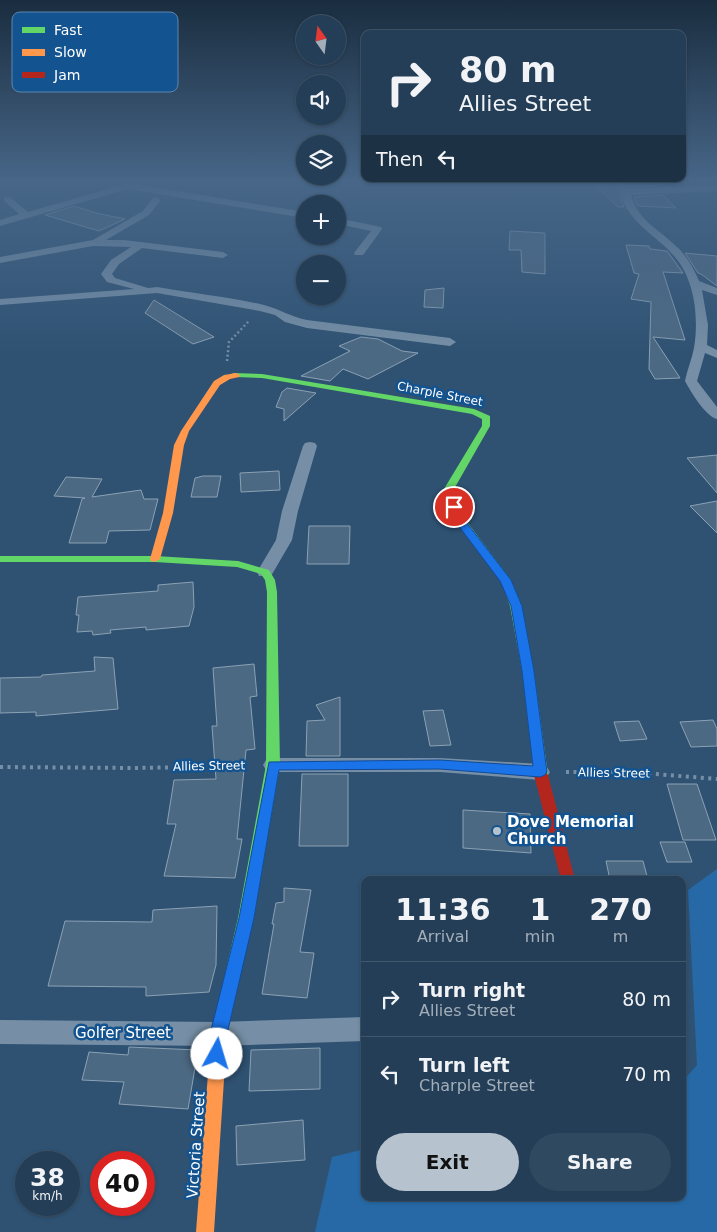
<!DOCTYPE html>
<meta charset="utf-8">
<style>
body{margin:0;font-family:"DejaVu Sans",sans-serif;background:#2f4960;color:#f1f3f6;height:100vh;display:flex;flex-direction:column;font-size:19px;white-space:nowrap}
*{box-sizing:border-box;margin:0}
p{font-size:16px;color:#a3aeb9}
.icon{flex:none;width:28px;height:28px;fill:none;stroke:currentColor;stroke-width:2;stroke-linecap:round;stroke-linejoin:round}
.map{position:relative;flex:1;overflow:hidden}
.drawer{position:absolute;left:361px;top:876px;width:325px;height:325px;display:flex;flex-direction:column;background:#233e56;border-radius:10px;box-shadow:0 1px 4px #0004,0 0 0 1px #40576c}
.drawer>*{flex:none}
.guide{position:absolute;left:361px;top:30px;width:325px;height:152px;border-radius:10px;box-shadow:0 1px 4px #0004,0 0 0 1px #40576c;background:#233e56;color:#f1f3f6;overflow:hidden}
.needle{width:32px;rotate:346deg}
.tools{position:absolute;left:296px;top:15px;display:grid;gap:10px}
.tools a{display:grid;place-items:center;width:50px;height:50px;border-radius:50%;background:#233e56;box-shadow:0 1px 4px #0004,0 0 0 1px #40576c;font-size:25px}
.speed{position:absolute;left:15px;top:1151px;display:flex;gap:10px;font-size:25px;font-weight:700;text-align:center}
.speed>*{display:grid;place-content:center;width:65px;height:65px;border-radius:50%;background:#233e56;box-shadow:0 1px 4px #0004,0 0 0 1px #40576c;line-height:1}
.speed small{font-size:12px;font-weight:400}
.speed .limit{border:8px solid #d22;background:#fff;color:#111}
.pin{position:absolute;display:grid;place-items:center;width:42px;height:42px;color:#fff;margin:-21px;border:2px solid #fff;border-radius:50%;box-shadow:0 1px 5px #0007}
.me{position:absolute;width:55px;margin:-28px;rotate:6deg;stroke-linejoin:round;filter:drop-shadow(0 0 4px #0008)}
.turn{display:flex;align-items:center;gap:18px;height:105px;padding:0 15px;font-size:22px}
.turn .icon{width:65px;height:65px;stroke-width:2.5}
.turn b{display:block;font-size:35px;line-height:42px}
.then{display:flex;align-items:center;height:48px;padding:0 15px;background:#0003;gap:10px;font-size:19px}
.eta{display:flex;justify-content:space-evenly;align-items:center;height:85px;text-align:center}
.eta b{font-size:30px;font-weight:700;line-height:35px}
.button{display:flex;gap:10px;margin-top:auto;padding:10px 15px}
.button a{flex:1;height:58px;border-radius:30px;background:#b6c2ce;color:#111;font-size:20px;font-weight:700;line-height:58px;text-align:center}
.button a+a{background:#2f4960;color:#f1f3f6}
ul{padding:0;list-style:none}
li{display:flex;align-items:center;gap:15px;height:75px;padding:0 15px;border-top:1px solid #40576c}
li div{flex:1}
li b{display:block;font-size:19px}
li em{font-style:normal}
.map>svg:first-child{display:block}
.green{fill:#2669a6}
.building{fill:#4c6983;stroke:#8ba1b4}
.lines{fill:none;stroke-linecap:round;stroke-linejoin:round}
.path-far1{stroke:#768fa6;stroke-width:2.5;stroke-dasharray:2 2.5;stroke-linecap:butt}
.path{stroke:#768fa6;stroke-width:4;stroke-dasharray:3 4.5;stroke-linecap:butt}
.street{fill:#768fa6;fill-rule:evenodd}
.fast{fill:#63d668;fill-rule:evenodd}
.slow{fill:#ff974d;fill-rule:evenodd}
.jam{fill:#b3261e;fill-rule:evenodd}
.route{fill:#1a73e8;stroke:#114b97}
.poi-dot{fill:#b6c2ce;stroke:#13538f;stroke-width:2}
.labels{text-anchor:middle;stroke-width:5;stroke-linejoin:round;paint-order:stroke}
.street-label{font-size:12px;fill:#fff;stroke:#13538f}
.near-poi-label{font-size:15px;font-weight:bold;fill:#fff;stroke:#13538f;text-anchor:start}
.near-street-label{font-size:15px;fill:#fff;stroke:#13538f}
.key{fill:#13538f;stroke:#5a87b1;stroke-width:1}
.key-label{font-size:14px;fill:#fff}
</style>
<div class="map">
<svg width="717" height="1232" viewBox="0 0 717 1232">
<rect width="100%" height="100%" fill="#2f5273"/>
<!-- green -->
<polygon class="green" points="717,869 717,1232 315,1232 332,1157 365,1149 365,1198 682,1198 683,1081 697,1065 688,890"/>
<!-- building -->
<g class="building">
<polygon points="591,181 615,181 624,207 618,207"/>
<polygon points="629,181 649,181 654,186 630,187"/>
<polygon points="663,195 676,208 638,206 634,197"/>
<polygon points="74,206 96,213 125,219 99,231 45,215"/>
<polygon points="510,231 545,233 545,274 522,272 521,250 509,250"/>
<polygon points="626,245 649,246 650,249 667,251 683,273 663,272 685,340 653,337 680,378 655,379 649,369 651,302 631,299 639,274 634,273"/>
<polygon points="685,253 717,256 717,286 701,274 698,273"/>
<polygon points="444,288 443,308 424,307 425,290"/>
<polygon points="154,300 214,337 193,344 145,313"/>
<polygon points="361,337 378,339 402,351 418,353 368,379 343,369 330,381 301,376 350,351 339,346"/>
<polygon points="287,388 316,393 284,421 284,409 276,407 282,392"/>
<polygon points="717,455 717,493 687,458"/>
<polygon points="279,471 280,490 241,492 240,473"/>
<polygon points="203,476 221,476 217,497 191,497 195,478"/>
<polygon points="66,477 102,479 92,497 141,490 144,499 158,499 150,530 109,531 106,543 69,543 82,499 85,498 54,496"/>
<polygon points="717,501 717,533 690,506"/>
<polygon points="309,526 350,526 349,564 307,564"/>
<polygon points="193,582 194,607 189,626 146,630 146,627 110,630 111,633 93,635 92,631 77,632 79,615 76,615 78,597 158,591 158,585"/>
<polygon points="94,657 113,658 118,709 36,716 36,712 0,713 0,678 41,677 42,675 95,671"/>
<polygon points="254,664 257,696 250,697 255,749 246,750 237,839 242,839 235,878 164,876 176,824 167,824 174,780 216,779 212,726 217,726 213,668"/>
<polygon points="340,697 340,756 306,756 307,721 325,720 316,705"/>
<polygon points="443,710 451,745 430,746 423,711"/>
<polygon points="713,720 717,729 717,746 691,747 680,722"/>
<polygon points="639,721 647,739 620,741 614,722"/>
<polygon points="302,774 348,774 348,846 299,846"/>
<polygon points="667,784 697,784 716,840 683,840"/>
<polygon points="463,810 530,814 531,853 463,848"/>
<polygon points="660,842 685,842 692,862 667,862"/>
<polygon points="606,861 643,861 648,880 610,880"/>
<polygon points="284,888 311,890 300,952 314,953 307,998 262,994 274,924 272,924 276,903 284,902"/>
<polygon points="217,906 216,965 209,992 146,996 146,987 48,986 65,921 152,922 153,910"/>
<polygon points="129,1047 198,1050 188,1109 119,1104 124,1082 82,1080 89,1052 128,1055"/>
<polygon points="320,1048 320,1089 249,1091 251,1050"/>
<polygon points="303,1120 305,1160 237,1165 236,1126"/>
</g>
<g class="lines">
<!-- path-far1 -->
<polyline class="path-far1" points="227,361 229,342 249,321"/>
<!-- path -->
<g class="path">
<polyline points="0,767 134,768 247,766"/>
<polyline points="566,772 630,772 717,779"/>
</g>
<!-- street -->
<g class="street">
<path d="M617,181H627L629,189L717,185V191L631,195C638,222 664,232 682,252C689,260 695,271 699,281L717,288V295L702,290L708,325L707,345L717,350V358L705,353L697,381L717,407V419C705,416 691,392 685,381C687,370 692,359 694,348C699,318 695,279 674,256C659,238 638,228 626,207C621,199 621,189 617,181Z"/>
<polygon points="128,183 305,212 305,218 128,189 0,226 0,220 19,214 4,201 4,197 10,197 28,212"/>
<path d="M156,197L161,200L149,215L106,240H124L223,252L228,255L223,258L142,248L119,264L112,274L115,278L148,288L157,287C192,293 229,297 264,305C279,309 292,317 307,320L450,338L456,342L450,346L307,328L285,322L275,315L260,311L157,293L0,305V299L134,289L107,282L101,274L111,260L131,247L93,246L0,263V257L93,240L143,211L153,198Z"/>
<polygon points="338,218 381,227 382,229 363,255 355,255 354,253 371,231 338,224"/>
<polygon points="310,442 315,443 317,446 298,511 292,540 271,576 259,576 257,572 276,540 282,511 303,446 305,443"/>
<polygon points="273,758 440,758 540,764 547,767 550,772 547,777 540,780 440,772 273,772 266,770 263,765 266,760"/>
<polygon points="365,1017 365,1041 219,1046 0,1044 0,1020 219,1022"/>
</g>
<!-- fast -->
<g class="fast">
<polygon points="233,373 262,374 474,409 490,416 490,426 454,489 459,507 467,522 511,580 522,606 534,671 548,775 546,778 541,780 536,778 534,775 522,671 510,606 501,580 457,523 449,507 444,489 482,426 482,419 472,414 262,378 236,377 232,375"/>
<polygon points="0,556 155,556 238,561 269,570 275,580 277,592 280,765 254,918 238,983 232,985 226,983 224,978 238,918 266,765 267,592 265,580 261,574 237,567 155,562 0,562"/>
</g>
<!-- slow -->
<g class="slow">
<polygon points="236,373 240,375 239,377 230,379 220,385 189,431 184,445 173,513 160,559 155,562 151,561 150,559 163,513 174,445 181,431 214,381 224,375"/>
<polygon points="232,971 238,973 240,978 227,1034 214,1232 196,1232 211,1034 224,978 226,973"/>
</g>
<!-- jam -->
<polygon class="jam" points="541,770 546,772 548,775 575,880 561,880 534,775 536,772"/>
</g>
<!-- sky -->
<linearGradient id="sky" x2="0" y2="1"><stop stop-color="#1a2d3f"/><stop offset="0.51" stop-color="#476688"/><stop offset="1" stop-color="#476688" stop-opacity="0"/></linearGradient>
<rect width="717" height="354" fill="url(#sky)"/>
<!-- route -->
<polygon class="route" points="454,504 458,505 466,522 511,580 522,606 534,671 547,772 545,775 540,777 440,769 279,770 254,918 227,1034 226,1054 223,1059 217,1062 211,1059 209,1054 210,1034 239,918 269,762 440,760 533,766 522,671 511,606 500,581 458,525 449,507"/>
<!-- markers -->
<circle class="poi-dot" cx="497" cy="831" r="5"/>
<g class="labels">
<!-- street labels -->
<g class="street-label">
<text transform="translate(440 394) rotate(11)" y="4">Charple Street</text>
<text transform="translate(209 766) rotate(-1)" y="4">Allies Street</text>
<text transform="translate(614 773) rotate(1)" y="4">Allies Street</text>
</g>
<!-- near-poi labels -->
<g class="near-poi-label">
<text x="507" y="827">Dove Memorial<tspan x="507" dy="17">Church</tspan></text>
</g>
<!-- near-street labels -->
<g class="near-street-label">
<text x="123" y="1038">Golfer Street</text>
<text transform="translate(196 1145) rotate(-86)" y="5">Victoria Street</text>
</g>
</g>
<!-- legend -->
<rect x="12" y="12" width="166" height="80" rx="8" class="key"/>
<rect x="22" y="27" width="23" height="6" fill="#63d668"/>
<rect x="22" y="49" width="23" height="7" fill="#ff974d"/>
<rect x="22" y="72" width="23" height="6" fill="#b3261e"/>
<g class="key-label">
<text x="54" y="35">Fast</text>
<text x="54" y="57">Slow</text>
<text x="54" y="80">Jam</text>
</g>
</svg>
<div class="tools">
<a><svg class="needle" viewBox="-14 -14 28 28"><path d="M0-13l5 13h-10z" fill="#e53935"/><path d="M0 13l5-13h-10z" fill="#a3aeb9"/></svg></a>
<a><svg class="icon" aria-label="sound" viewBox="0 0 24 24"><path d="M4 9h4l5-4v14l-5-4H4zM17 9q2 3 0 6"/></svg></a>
<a><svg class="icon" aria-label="layers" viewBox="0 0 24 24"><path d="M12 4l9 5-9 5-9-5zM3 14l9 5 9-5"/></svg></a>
<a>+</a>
<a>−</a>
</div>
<div class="speed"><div>38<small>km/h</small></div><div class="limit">40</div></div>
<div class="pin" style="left:454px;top:507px;background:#d93025"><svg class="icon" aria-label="arrive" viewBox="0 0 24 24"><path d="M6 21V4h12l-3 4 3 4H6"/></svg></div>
<svg class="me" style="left:217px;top:1054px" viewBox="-20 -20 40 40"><circle r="19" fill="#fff"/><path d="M0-13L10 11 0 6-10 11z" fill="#1a73e8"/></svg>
<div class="guide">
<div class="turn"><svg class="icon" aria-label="right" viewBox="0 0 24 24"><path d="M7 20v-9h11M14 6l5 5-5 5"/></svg><div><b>80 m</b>Allies Street</div></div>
<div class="then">Then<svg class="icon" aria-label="left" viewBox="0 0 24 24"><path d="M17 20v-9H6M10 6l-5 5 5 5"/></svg></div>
</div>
<section class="drawer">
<div class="eta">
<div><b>11:36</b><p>Arrival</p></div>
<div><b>1</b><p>min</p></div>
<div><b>270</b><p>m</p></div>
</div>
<ul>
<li><svg class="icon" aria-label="right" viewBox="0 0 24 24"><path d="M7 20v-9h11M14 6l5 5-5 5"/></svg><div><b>Turn right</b><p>Allies Street</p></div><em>80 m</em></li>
<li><svg class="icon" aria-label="left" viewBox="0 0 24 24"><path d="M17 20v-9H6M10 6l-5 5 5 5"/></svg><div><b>Turn left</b><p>Charple Street</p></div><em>70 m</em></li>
</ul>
<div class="button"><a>Exit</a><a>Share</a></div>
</section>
</div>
